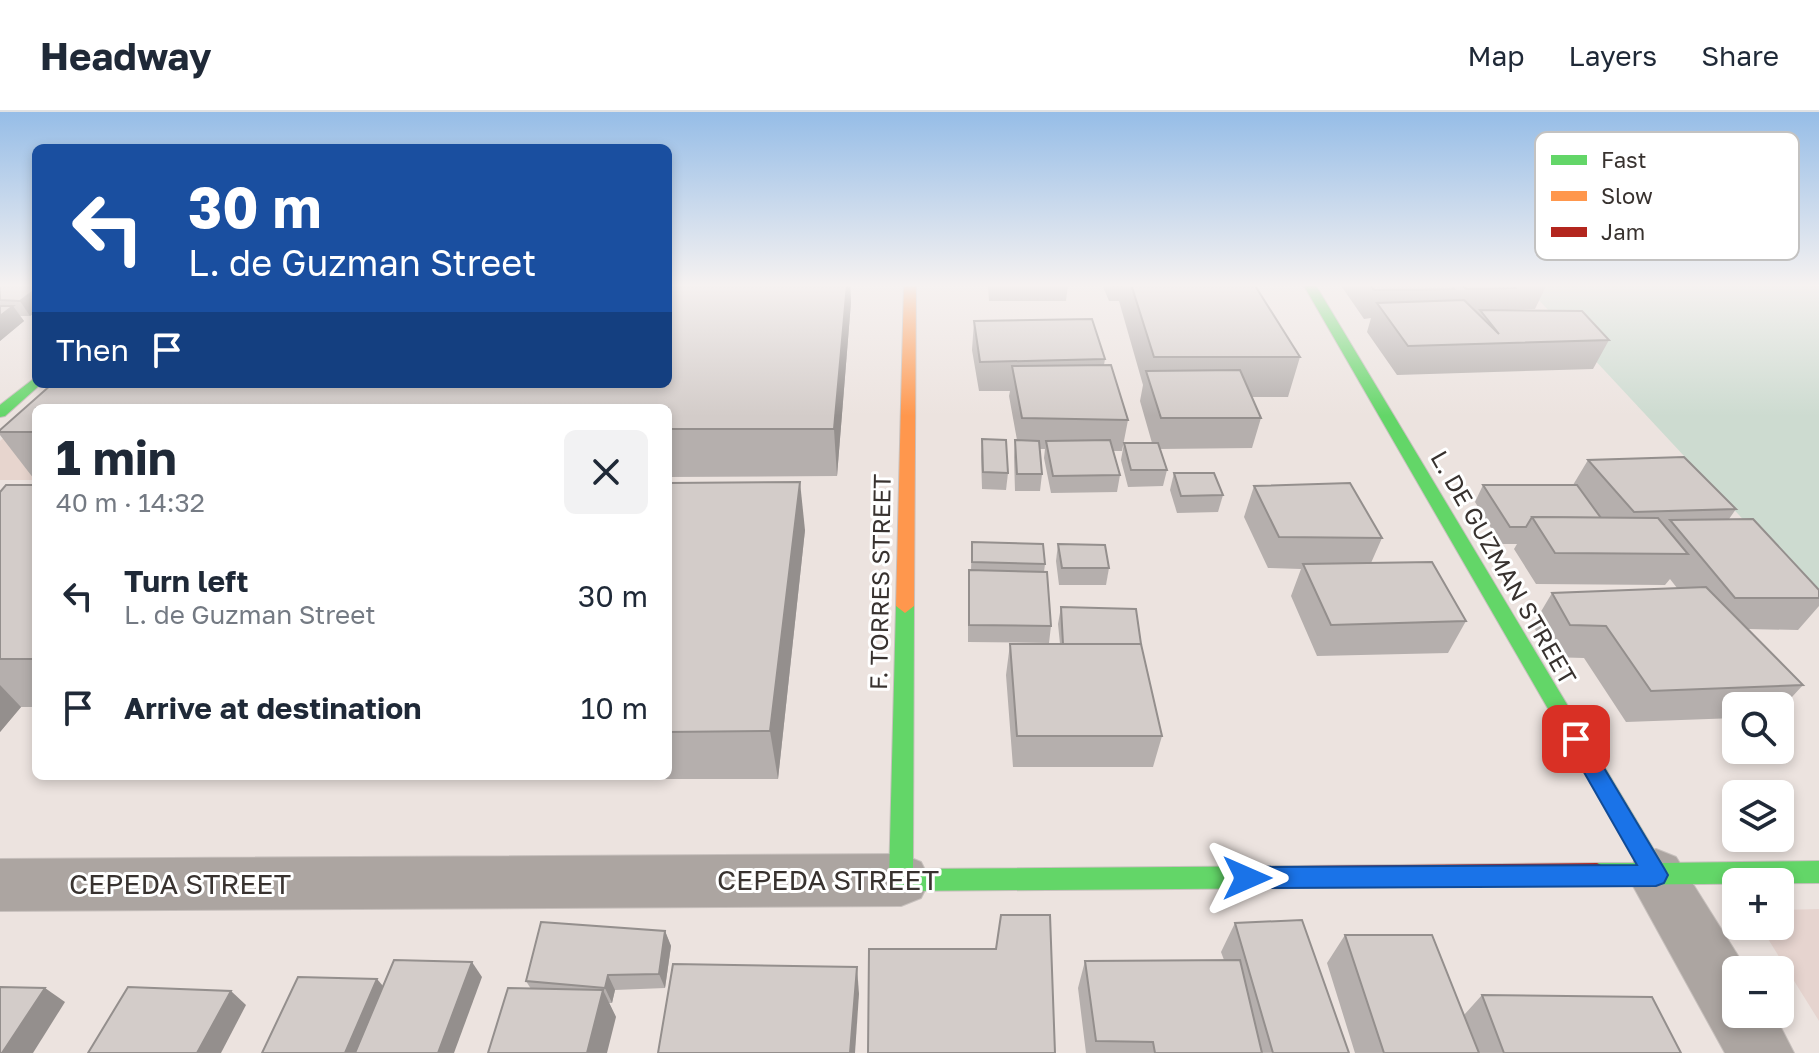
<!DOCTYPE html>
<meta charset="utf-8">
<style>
body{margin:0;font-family:"Golos Text",sans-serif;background:#f2f2f3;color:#1f2937;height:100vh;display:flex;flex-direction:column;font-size:30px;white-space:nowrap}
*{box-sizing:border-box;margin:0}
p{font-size:26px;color:#747a83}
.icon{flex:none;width:44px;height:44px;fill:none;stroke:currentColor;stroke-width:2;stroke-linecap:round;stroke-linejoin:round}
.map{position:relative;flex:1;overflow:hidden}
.side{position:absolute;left:32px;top:292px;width:640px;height:376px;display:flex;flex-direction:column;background:#fff;border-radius:12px;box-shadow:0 4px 12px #0003}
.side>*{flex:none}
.guide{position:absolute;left:32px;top:32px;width:640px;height:244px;border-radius:12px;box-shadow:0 4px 12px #0003;background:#1a4fa0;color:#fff;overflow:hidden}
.tools{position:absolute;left:1722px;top:580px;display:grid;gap:16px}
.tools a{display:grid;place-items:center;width:72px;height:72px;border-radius:12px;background:#fff;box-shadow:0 4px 12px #0003;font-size:40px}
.pin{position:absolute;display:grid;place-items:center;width:68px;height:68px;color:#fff;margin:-34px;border-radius:16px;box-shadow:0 4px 12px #0006}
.me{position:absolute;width:88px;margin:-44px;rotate:90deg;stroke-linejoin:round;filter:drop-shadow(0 0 6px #0008)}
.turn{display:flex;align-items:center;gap:28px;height:168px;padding:0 24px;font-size:36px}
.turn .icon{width:104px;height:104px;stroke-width:2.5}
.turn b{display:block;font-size:56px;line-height:68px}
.then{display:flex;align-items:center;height:76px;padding:0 24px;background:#0003;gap:16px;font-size:30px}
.round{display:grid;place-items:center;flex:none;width:84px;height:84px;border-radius:12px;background:#f2f2f3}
.headline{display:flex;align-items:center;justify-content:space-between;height:136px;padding:0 24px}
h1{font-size:48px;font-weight:700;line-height:60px}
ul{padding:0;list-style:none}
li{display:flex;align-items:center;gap:24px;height:112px;padding:0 24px}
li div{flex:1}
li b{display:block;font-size:30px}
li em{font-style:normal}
header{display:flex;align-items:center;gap:48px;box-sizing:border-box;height:112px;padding:0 40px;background:#fff;border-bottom:2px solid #e0e1e3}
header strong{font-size:38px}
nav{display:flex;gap:44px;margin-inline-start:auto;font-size:28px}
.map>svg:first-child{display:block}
.built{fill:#e7d5ce}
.industrial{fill:#e6d4cf}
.green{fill:#cddbd0}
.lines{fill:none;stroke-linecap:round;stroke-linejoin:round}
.street-casing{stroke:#c7c0bd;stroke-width:2}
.fast-casing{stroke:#c7c0bd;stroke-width:2}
.slow-casing{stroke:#c7c0bd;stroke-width:2}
.jam-casing{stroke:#c7c0bd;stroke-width:2}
.street{fill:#aca5a1;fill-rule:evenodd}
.fast{fill:#63d668;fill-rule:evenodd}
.slow{fill:#ff974d;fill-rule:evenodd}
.jam{fill:#b3261e;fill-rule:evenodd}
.wall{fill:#b5afad}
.shaded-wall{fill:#948f8d}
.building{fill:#d3ccc9;stroke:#948f8d;stroke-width:2}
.route{fill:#1a73e8;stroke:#114b97;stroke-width:2}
.labels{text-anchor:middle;stroke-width:6;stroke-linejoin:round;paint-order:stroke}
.street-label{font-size:24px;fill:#38322f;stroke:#fff}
.near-street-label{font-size:28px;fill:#38322f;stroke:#fff}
.key{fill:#fff;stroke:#c3c2c1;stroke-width:2}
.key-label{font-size:22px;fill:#38322f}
</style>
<header>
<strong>Headway</strong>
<nav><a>Map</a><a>Layers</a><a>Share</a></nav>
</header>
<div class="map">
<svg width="1819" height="941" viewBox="0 0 1819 941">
<rect width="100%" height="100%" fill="#ece3df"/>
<!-- built -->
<polygon class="built" points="36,297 36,368 0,368 0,329"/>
<!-- industrial -->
<polygon class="industrial" points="1819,797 1819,909 1760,814 1780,814 1780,798"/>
<!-- green -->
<polygon class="green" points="1524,172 1819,172 1819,489"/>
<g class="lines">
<defs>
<g id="street">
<polygon points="1656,737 1676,745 1747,858 1736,858 1736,902 1774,902 1794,941 1725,941 1627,763 1636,745"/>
<polygon points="901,742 921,750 930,768 921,786 901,794 0,799 0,747"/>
</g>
<g id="fast">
<polygon points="1303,172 1315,172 1662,751 1819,749 1819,771 1597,773 1589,769 1585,762 1589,755 1597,751 1637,751"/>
<polygon points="36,265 36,272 41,272 5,304 0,305 0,293"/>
<polygon points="905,487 914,494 913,757 1297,754 1305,757 1309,765 1305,773 1297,776 901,779 893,776 889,768 896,494"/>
</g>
<polygon id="slow" points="904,172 916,172 914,494 905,501 896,494"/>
<polygon id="jam" points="1597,751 1605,755 1609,762 1605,769 1597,773 1297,776 1289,773 1285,765 1289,757 1297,754"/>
</defs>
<!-- street casing -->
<use href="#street" class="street-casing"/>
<!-- fast casing -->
<use href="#fast" class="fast-casing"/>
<!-- slow casing -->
<use href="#slow" class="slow-casing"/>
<!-- jam casing -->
<use href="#jam" class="jam-casing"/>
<!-- street -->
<use href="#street" class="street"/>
<!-- fast -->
<use href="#fast" class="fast"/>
<!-- slow -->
<use href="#slow" class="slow"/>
<!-- jam -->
<use href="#jam" class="jam"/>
</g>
<!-- wall -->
<g class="wall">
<polygon points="0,172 36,172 36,200 30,204 20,204 24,209 0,229"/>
<polygon points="668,172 850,172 851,190 837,364 668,365 668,296 36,296 36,367 34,367 0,323 0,318 52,272 668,272"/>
<polygon points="988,172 1068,172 1066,189 989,189"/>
<polygon points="1102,172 1254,172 1300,245 1288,285 1251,285 1261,306 1252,336 1160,337 1167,358 1163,374 1128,375 1121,348 1124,331 1152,331 1140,289 1143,273 1119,189 1109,189"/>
<polygon points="1340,172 1547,172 1535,197 1505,198 1609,228 1593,257 1397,263 1367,220 1371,206 1364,207"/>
<polygon points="974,209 1105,247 1104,253 1128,308 1122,339 1113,339 1120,363 1117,380 1051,381 1044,346 1045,337 1039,337 1042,362 1040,379 1015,379 1014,345 1015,328 1017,328 1009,284 1010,279 979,279 972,238"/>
<polygon points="982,327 1008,361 1006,378 982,377 981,344"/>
<polygon points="1588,348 1736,397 1729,407 1819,478 1819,494 1798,518 1748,517 1803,573 1780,598 1780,594 1736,594 1736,606 1626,610 1584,546 1549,545 1533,513 1552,481 1677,476 1670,467 1665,473 1536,472 1514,437 1517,432 1501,432 1475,390 1483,373 1573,373"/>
<polygon points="1174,361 1223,383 1218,400 1177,401 1170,378"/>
<polygon points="668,371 805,418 778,667 663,667 662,664 668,664"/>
<polygon points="36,373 36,595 21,595 0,620 0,380"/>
<polygon points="1254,374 1382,426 1371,451 1466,509 1448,541 1317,544 1291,484 1301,457 1268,456 1244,405"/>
<polygon points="972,430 1045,452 1044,460 1051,514 1049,531 968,530 968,475 969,458 971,458"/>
<polygon points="1058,432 1109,456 1106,473 1059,473 1056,449"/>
<polygon points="1061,495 1141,532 1162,624 1153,655 1013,655 1006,563 1010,532 1060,532 1058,512"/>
<polygon points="1235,811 1349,941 1086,941 1078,876 1085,849 1224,848 1221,840"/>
<polygon points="665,819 671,834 665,876 615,878 612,891 609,891 616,905 531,877 526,869"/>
<polygon points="1345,823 1464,903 1482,883 1681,941 1355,941 1327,851"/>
</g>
<!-- shaded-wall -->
<g class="shaded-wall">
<polygon points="847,172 850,172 851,190 837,364 834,317"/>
<polygon points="36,177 36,200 30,204 20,189"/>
<polygon points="13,194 24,209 0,229 0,204"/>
<polygon points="800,370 805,418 778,667 770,619"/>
<polygon points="0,573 21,595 0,620"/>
<polygon points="665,819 671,834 665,876 659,862"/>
<polygon points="472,850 482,865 454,941 438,941"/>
<polygon points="857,855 859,882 855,941 850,941"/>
<polygon points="608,863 615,878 612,891 605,876"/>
<polygon points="377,867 390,882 364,941 345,941"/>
<polygon points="45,876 65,890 33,941 2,941"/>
<polygon points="603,878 616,905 607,941 587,941"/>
<polygon points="231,879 246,893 221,941 197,941"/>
</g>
<!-- building -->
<g class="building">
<polygon points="0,172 36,172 36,177 20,189 0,188"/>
<polygon points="668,172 847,172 834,317 668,317 668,296 36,296 36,320 0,320 0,318 52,272 668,272"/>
<polygon points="1110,172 1122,172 1122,174 1111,174"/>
<polygon points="1131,172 1254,172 1300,245 1154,245"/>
<polygon points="1370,172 1451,172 1454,177 1374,178"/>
<polygon points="1462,172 1511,172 1515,176 1466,177"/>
<polygon points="1464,188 1499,222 1480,198 1582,199 1609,228 1408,234 1377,191"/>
<polygon points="0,194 13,194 0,204"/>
<polygon points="1092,207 1105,247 980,250 974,209"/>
<polygon points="1111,253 1128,308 1022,306 1012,254"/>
<polygon points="1240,258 1261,306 1161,306 1146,259"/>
<polygon points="982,327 1006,328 1008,361 983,360"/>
<polygon points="1015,328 1039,329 1042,362 1017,362"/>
<polygon points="1110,328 1120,363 1053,364 1046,329"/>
<polygon points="1124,331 1158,331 1167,358 1131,358"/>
<polygon points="1684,345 1736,397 1634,400 1588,348"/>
<polygon points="1174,361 1214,361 1223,383 1181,384"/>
<polygon points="800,370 770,619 668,620 668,371"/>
<polygon points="1350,371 1382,426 1279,425 1254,374"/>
<polygon points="6,373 36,373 36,547 0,547 0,380"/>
<polygon points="1483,373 1577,373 1601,406 1532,405 1526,415 1510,415"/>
<polygon points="1532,405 1658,406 1688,442 1555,441"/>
<polygon points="1753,407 1819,478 1819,486 1735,486 1670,408"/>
<polygon points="972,430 1043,432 1045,452 972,450"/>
<polygon points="1058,432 1105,433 1109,456 1062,456"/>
<polygon points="1432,450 1466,509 1331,513 1303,452"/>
<polygon points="969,458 1047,460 1051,514 969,513"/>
<polygon points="1706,475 1803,573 1651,579 1606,514 1570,513 1552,481"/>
<polygon points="1061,495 1136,497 1141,532 1063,532"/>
<polygon points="1010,532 1141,532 1162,624 1017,624"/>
<polygon points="1001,803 1050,803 1055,941 868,941 869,837 996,837"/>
<polygon points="1302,808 1349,941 1273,941 1235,811"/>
<polygon points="541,810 665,819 659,862 608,863 605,876 526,869"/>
<polygon points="1345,823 1432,823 1479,941 1384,941"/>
<polygon points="394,848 472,850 438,941 355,941"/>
<polygon points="1240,848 1262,941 1155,941 1153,930 1096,929 1085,849"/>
<polygon points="673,852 857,855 850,941 658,941"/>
<polygon points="298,865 377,867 345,941 262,941"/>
<polygon points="0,875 45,876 2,941 0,941"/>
<polygon points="128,875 231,879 197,941 88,941"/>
<polygon points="508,876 603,878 587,941 488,941"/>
<polygon points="1482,883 1652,885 1681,941 1504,941"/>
</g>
<!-- sky -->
<linearGradient id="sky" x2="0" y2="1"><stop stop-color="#96bde7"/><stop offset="0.57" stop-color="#f6f2f1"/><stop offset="1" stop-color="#f6f2f1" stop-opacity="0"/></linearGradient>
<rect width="1819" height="304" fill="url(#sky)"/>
<!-- route -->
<polygon class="route" points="1576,618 1583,621 1664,756 1668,763 1664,771 1656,774 1247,776 1239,773 1235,766 1239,758 1247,755 1637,753 1565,627"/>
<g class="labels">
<!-- street labels -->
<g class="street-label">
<text transform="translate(1503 456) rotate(60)" y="8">L. DE GUZMAN STREET</text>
<text transform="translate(881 470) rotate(-89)" y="8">F. TORRES STREET</text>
</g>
<!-- near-street labels -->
<g class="near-street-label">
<text x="828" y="778">CEPEDA STREET</text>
<text x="180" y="782">CEPEDA STREET</text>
</g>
</g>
<!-- legend -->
<rect x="1535" y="20" width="264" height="128" rx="12" class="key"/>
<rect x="1551" y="43" width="36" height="10" fill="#63d668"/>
<rect x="1551" y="79" width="36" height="10" fill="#ff974d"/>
<rect x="1551" y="115" width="36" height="10" fill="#b3261e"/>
<g class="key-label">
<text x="1601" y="56">Fast</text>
<text x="1601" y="92">Slow</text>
<text x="1601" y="128">Jam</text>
</g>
</svg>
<div class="tools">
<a><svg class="icon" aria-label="search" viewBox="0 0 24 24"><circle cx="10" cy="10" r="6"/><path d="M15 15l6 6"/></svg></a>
<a><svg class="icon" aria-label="layers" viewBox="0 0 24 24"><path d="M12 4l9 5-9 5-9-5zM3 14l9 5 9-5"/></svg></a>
<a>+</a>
<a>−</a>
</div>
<div class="pin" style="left:1576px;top:627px;background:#d93025"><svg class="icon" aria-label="arrive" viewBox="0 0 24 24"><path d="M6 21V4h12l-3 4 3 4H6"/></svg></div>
<svg class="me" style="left:1247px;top:766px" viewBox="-20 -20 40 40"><path d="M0-17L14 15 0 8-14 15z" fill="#1a73e8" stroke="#fff" stroke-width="4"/></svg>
<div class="guide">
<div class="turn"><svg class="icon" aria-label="left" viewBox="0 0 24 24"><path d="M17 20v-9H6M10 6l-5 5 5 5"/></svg><div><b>30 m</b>L. de Guzman Street</div></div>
<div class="then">Then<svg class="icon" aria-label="arrive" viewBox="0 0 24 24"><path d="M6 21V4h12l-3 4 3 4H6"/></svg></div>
</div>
<section class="side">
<div class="headline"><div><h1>1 min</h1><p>40 m · 14:32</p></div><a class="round"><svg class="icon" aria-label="close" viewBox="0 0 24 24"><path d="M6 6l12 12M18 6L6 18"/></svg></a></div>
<ul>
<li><svg class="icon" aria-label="left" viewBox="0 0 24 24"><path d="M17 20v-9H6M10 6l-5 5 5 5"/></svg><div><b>Turn left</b><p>L. de Guzman Street</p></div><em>30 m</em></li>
<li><svg class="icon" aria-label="arrive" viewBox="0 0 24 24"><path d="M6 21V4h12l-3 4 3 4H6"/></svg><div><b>Arrive at destination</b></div><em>10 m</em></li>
</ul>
</section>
</div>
